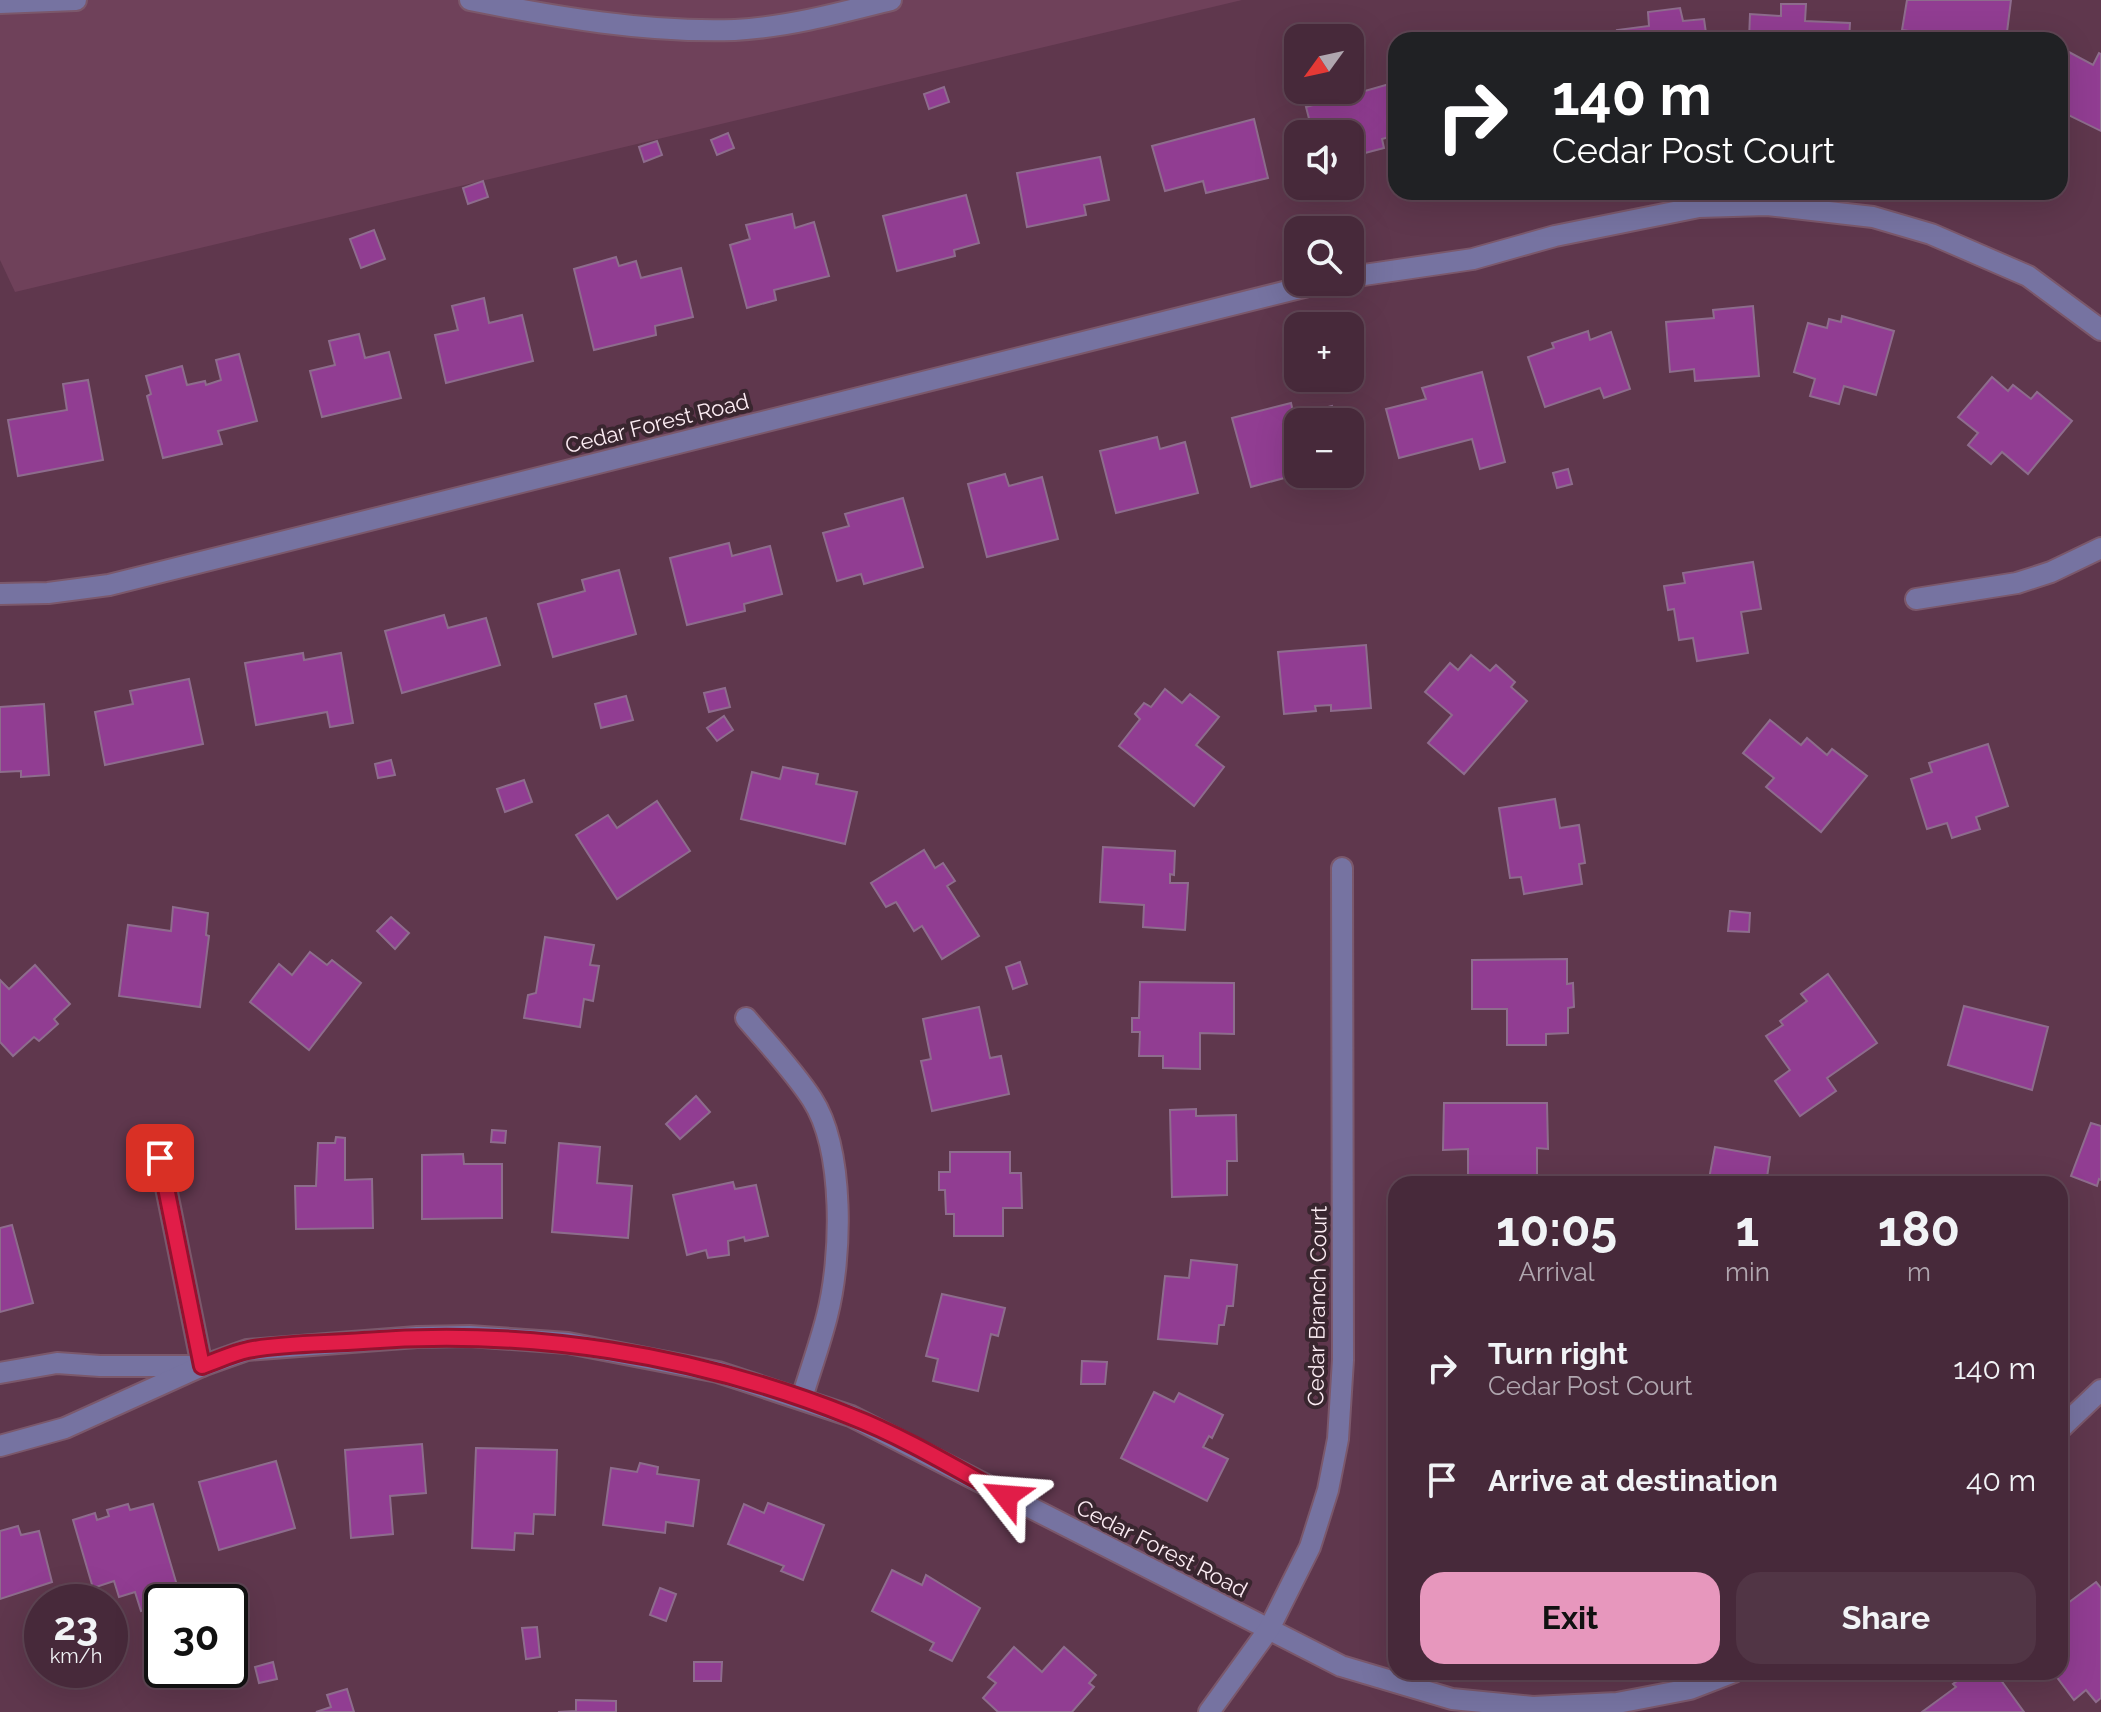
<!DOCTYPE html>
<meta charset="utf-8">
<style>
body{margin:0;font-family:Raleway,sans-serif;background:#513545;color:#f1f3f6;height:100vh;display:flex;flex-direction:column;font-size:30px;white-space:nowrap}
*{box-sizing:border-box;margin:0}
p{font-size:26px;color:#b0a6af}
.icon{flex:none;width:44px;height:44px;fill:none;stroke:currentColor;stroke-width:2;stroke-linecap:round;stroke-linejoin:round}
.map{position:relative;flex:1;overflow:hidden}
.sheet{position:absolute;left:1388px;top:1176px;width:680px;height:504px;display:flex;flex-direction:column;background:#47293a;border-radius:24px;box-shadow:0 8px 32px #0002,0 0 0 2px #5f4554}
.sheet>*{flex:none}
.hud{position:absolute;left:1388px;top:32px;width:680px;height:168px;border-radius:24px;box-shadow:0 8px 32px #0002,0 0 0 2px #5f4554;background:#202124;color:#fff;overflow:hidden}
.needle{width:52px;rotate:237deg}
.fabs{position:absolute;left:1284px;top:24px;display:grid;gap:16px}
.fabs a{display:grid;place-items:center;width:80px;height:80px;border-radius:16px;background:#47293a;box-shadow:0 8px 32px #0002,0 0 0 2px #5f4554;font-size:40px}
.speed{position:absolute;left:24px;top:1584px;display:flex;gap:16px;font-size:40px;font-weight:700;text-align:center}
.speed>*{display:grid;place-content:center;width:104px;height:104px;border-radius:50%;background:#47293a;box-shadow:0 8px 32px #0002,0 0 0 2px #5f4554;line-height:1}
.speed small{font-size:20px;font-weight:400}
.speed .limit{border:4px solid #111;border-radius:12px;background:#fff;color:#111}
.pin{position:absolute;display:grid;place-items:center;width:68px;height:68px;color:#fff;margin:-34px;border-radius:16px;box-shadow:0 4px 12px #0006}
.me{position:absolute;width:88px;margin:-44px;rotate:298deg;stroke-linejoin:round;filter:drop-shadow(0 0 6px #0008)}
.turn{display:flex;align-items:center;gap:28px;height:168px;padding:0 32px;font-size:36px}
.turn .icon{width:104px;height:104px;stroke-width:2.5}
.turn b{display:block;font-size:56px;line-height:68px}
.eta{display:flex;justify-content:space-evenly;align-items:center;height:136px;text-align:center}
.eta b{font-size:48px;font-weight:700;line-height:56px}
.button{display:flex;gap:16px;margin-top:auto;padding:16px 32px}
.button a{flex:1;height:92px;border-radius:24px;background:#e797bd;color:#111;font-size:32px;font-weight:700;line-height:92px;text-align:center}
.button a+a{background:#513545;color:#f1f3f6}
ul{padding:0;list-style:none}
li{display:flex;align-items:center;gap:24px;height:112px;padding:0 32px}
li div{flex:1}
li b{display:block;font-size:30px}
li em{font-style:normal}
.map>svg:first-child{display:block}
.built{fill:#6f415a}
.building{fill:#913d92;stroke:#8e6c8d;stroke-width:2}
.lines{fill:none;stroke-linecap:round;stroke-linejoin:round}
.minor-casing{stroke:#7b586b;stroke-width:24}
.minor{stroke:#7673a1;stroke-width:20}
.route-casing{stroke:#92132f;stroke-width:20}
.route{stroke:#e11d48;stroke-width:14}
.labels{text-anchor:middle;stroke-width:8;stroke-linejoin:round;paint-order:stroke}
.street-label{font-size:22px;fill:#fcecf3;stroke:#39262f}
</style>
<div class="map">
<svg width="2101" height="1712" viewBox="0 0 2101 1712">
<rect width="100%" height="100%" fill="#5f374d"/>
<!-- built -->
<polygon class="built" points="0,0 1242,0 15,292 0,260"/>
<!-- building -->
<g class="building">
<polygon points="1907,0 2011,0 2006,40 1971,40 1902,30"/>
<polygon points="1781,4 1806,4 1805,21 1850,23 1849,40 1749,40 1750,14 1781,16"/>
<polygon points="1680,8 1683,21 1704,19 1707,40 1619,40 1617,30 1649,26 1648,12"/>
<polygon points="2067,51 2093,65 2099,53 2101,54 2101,131 2060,111 2060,65"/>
<polygon points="1396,82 1396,135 1382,139 1384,148 1350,157 1350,134 1313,134 1306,107 1327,101 1324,90 1349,90 1351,95"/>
<polygon points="944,87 949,102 929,109 924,94"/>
<polygon points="1254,119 1268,178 1206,193 1203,181 1165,191 1152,146"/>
<polygon points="728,133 734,148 717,155 711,140"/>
<polygon points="657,141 662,155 644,162 639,147"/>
<polygon points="1100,157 1109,200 1084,205 1086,215 1027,227 1017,173"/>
<polygon points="483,181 488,197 468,204 463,188"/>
<polygon points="966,195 979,243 954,250 955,256 897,271 883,216"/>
<polygon points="792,214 795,228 814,222 829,276 774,290 776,300 747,308 730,245 750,239 746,225"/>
<polygon points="374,230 385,259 361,268 350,239"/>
<polygon points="616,257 619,266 636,261 641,278 681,268 693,317 655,326 656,335 594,350 574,269"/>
<polygon points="484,298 489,323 522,315 533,361 446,383 435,335 458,330 452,306"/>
<polygon points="1753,306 1759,376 1695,381 1694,369 1670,372 1666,322 1714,318 1713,310"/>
<polygon points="1842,316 1894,331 1876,395 1844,386 1839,404 1810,396 1815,379 1794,372 1808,323 1827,328 1829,319 1841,322"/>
<polygon points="1588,331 1590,340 1611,332 1630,389 1604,398 1600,388 1545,407 1528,357 1554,348 1552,343"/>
<polygon points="359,334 365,358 389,352 401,398 322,417 310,371 335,365 329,341"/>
<polygon points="239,354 257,421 218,431 222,444 163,458 147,396 151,394 146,376 182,366 187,385 205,381 206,385 221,380 216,360"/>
<polygon points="1482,372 1505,462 1480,469 1472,439 1399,458 1386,409 1426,399 1422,388"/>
<polygon points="1992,377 2008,391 2013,385 2031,399 2037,392 2072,421 2028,474 2002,452 1991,464 1968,445 1978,433 1958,417"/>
<polygon points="88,380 103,460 18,476 8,420 67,410 63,384"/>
<polygon points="1291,403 1294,416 1332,406 1337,422 1298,422 1299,474 1251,487 1232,418"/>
<polygon points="1157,437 1160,449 1185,442 1198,493 1116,513 1100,451"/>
<polygon points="1568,469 1572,484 1557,488 1553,473"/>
<polygon points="1005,474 1009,486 1042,477 1058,539 987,557 968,484"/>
<polygon points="903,498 923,567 864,584 861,574 837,581 823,533 849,526 845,514"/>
<polygon points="729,543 732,556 770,546 782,594 744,604 745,611 687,625 670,558"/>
<polygon points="1753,562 1761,609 1741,612 1748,653 1697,661 1693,638 1679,640 1674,609 1668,610 1664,586 1685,583 1683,573"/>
<polygon points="619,570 636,634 553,657 538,604 585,591 582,580"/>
<polygon points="444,615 448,628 486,618 500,665 402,693 385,631"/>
<polygon points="1366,645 1371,708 1331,711 1331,705 1315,706 1316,711 1284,714 1278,652"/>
<polygon points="303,653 304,660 341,653 353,723 330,727 327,712 256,725 245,663"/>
<polygon points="1471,655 1490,671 1496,665 1515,682 1511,687 1527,701 1464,774 1428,743 1452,715 1425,692 1450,663 1458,670"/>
<polygon points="189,679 203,744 105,765 95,712 133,704 130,691"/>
<polygon points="725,688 730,707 709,712 704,693"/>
<polygon points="1165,689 1182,703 1190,694 1219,717 1196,745 1224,767 1194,806 1119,746 1140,719 1135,714 1144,703 1151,707"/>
<polygon points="626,696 633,720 601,728 595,704"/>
<polygon points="44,704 49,775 21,777 21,771 0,772 0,707"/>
<polygon points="724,716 733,730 717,741 707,728"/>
<polygon points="1770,720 1801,745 1807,738 1827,755 1832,749 1867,776 1821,832 1766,787 1774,778 1743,753"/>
<polygon points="1988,744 2008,806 1976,817 1980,829 1952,838 1947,823 1927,829 1911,779 1932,772 1929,763"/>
<polygon points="391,760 395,775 378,778 375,764"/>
<polygon points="783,767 818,774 816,784 857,792 845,844 741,819 752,772 780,779"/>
<polygon points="524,780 532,802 505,812 497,789"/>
<polygon points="1555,799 1560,828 1579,825 1585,863 1579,864 1582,884 1524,894 1521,877 1510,878 1499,808"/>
<polygon points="657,801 690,851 617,899 576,835 608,815 617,828"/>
<polygon points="1103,847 1175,851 1174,875 1170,874 1170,883 1188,883 1185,930 1143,927 1144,905 1100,902"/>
<polygon points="924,850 935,868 943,863 955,881 947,886 979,936 942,959 922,926 914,931 896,902 886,907 871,883"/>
<polygon points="173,907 208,913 206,935 209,936 200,1007 119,996 128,925 171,931"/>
<polygon points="1730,911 1750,913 1749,932 1728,931"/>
<polygon points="391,917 409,933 395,949 377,931"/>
<polygon points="545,937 594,945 590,965 599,966 593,1001 584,999 580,1027 524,1018 528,995 536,993"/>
<polygon points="310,952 327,965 332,960 361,983 309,1050 250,1002 279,964 292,975"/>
<polygon points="1567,959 1567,984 1573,983 1574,1007 1568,1008 1568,1033 1546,1034 1546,1045 1507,1045 1507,1009 1472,1009 1472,960"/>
<polygon points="1020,962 1027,984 1013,989 1006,967"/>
<polygon points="35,965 70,1004 54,1019 58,1024 39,1041 34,1037 13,1056 0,1042 0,980 9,989"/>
<polygon points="1828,974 1877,1043 1827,1078 1836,1091 1800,1116 1775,1081 1790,1070 1766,1036 1783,1025 1780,1021 1807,1001 1801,994"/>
<polygon points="1140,982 1234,983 1234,1034 1200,1033 1200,1069 1163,1068 1163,1056 1139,1056 1140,1032 1132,1032 1132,1018 1139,1018"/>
<polygon points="1964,1006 2048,1027 2032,1090 1948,1065"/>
<polygon points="979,1007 990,1058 1001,1056 1009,1094 932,1111 921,1061 931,1059 923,1019"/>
<polygon points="696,1096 710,1112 680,1139 666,1124"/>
<polygon points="1444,1103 1547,1103 1548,1149 1537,1148 1537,1176 1516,1176 1516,1184 1468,1184 1468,1149 1443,1150"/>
<polygon points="1196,1109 1196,1116 1236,1115 1237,1161 1227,1161 1227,1195 1172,1197 1170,1110"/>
<polygon points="2091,1123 2101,1126 2101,1180 2099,1179 2097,1186 2071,1176"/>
<polygon points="492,1130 506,1131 505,1143 491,1142"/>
<polygon points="336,1137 345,1138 345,1180 372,1179 373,1228 296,1229 295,1186 316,1186 318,1143 335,1143"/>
<polygon points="559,1143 600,1147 597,1183 632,1186 628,1238 552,1232"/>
<polygon points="1715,1147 1770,1157 1766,1184 1708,1184"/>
<polygon points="950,1152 1010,1152 1010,1173 1021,1173 1022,1208 1003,1208 1003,1236 954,1236 954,1214 946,1214 945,1190 939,1190 939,1172 950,1172"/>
<polygon points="463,1154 464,1164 502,1164 502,1218 422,1219 422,1155"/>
<polygon points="733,1182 735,1189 756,1185 768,1236 745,1241 744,1237 728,1241 729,1255 708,1258 706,1250 687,1255 673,1195"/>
<polygon points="12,1225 33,1303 0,1312 0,1228"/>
<polygon points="1191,1260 1237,1265 1233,1306 1227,1306 1224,1325 1219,1325 1217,1344 1158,1339 1165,1276 1189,1278"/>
<polygon points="942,1294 1005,1308 998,1336 991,1334 978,1391 933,1381 938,1359 926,1356"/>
<polygon points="1082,1361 1107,1362 1105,1384 1081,1384"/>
<polygon points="1154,1392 1174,1402 1179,1393 1223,1415 1212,1438 1209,1436 1203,1447 1228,1459 1207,1501 1121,1458"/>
<polygon points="422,1444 426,1493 390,1496 393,1534 351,1538 345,1450"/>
<polygon points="476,1448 557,1450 555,1515 534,1514 533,1534 515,1533 514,1550 472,1548"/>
<polygon points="276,1461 295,1528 219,1550 199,1482"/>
<polygon points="640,1463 658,1467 657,1474 699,1480 693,1526 666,1522 665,1533 603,1525 611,1468 637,1472"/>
<polygon points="768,1503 824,1525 803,1580 781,1571 784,1566 728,1544 744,1504 764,1513"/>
<polygon points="128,1504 130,1510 153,1504 181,1599 162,1602 162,1605 141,1611 135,1592 119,1597 114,1581 93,1588 73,1520 95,1513 97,1520 109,1516 107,1510"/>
<polygon points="18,1526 21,1535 39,1531 52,1582 0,1599 0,1531"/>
<polygon points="892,1570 922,1585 926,1575 980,1608 952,1661 930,1650 934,1643 872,1611"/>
<polygon points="2096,1582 2101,1588 2101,1698 2096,1702 2086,1690 2074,1700 2053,1672 2060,1672 2060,1609"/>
<polygon points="660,1588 676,1594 666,1621 650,1615"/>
<polygon points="537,1627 540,1657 526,1659 522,1628"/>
<polygon points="1014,1647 1042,1672 1064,1647 1096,1675 1089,1683 1094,1687 1072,1712 998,1712 983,1698 996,1683 988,1677"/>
<polygon points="273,1662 277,1679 259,1683 255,1667"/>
<polygon points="694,1662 722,1662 721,1681 694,1681"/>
<polygon points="1970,1672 1995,1672 2024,1712 1922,1712 1956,1687 1953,1684"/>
<polygon points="347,1689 354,1712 316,1712 331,1707 327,1695"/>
<polygon points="576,1700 616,1701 616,1712 558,1712 576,1711"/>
</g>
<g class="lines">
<defs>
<g id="minor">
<path d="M470,0C555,17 648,33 735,30C788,27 840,13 891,0"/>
<polyline points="0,3 76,0"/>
<polyline points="1350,277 1473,259 1555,236 1699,207 1767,205 1873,217 1931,234 2028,276 2101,330"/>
<polyline points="0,594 48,593 109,585 1324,282"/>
<polyline points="1916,599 2017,583 2051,572 2101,548"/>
<path d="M746,1018C768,1044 793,1070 812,1099C845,1150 842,1258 827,1316C820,1344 810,1371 802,1398"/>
<polyline points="160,1158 202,1366"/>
<polyline points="0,1373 57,1363 100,1366 194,1366"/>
<polyline points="2060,1429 2101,1390"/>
<polyline points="0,1446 65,1428 202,1366 247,1350 417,1337 469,1336 568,1343 718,1372 851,1416 1341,1666 1452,1699 1533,1707 1617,1703 1690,1689 1734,1672"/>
<polyline points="1209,1712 1269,1629 1310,1547 1328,1490 1338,1439 1343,1360 1342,868"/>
</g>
</defs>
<!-- minor casing -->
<use href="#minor" class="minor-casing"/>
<!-- minor -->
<use href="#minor" class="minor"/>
</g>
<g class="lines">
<defs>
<path id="route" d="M160,1158L202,1366C217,1361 233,1353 248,1350C285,1343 325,1344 363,1341C528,1328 695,1354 850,1416C904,1437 955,1468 1006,1496"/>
</defs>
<!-- route casing -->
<use href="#route" class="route-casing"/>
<!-- route -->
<use href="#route" class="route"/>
</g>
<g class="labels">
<!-- street labels -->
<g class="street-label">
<text transform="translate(657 423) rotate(-14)" y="8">Cedar Forest Road</text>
<text transform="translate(1317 1306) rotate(-89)" y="8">Cedar Branch Court</text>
<text transform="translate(1162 1548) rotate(27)" y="8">Cedar Forest Road</text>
</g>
</g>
</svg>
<div class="fabs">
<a><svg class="needle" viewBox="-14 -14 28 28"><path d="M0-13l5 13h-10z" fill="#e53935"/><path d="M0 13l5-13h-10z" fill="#b0a6af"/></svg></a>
<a><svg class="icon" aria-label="sound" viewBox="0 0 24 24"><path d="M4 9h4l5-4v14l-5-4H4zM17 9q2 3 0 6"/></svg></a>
<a><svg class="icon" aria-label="search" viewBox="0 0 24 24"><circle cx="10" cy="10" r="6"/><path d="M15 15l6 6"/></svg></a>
<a>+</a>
<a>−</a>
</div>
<div class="speed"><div>23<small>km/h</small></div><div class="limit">30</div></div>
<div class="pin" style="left:160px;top:1158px;background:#d93025"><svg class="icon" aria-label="arrive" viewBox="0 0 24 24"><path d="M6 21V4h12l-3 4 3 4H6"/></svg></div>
<svg class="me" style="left:1006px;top:1496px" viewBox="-20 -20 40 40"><path d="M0-17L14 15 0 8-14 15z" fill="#e11d48" stroke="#fff" stroke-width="4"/></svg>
<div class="hud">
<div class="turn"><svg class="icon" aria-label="right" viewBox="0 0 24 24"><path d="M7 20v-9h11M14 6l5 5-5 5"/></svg><div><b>140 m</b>Cedar Post Court</div></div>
</div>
<section class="sheet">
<div class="eta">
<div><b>10:05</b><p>Arrival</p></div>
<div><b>1</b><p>min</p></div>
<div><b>180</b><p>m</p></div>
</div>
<ul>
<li><svg class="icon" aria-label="right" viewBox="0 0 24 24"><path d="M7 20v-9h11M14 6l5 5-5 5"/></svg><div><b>Turn right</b><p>Cedar Post Court</p></div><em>140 m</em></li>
<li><svg class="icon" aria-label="arrive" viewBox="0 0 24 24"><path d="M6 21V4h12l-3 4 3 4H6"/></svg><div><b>Arrive at destination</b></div><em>40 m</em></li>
</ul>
<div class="button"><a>Exit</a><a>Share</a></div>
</section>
</div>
